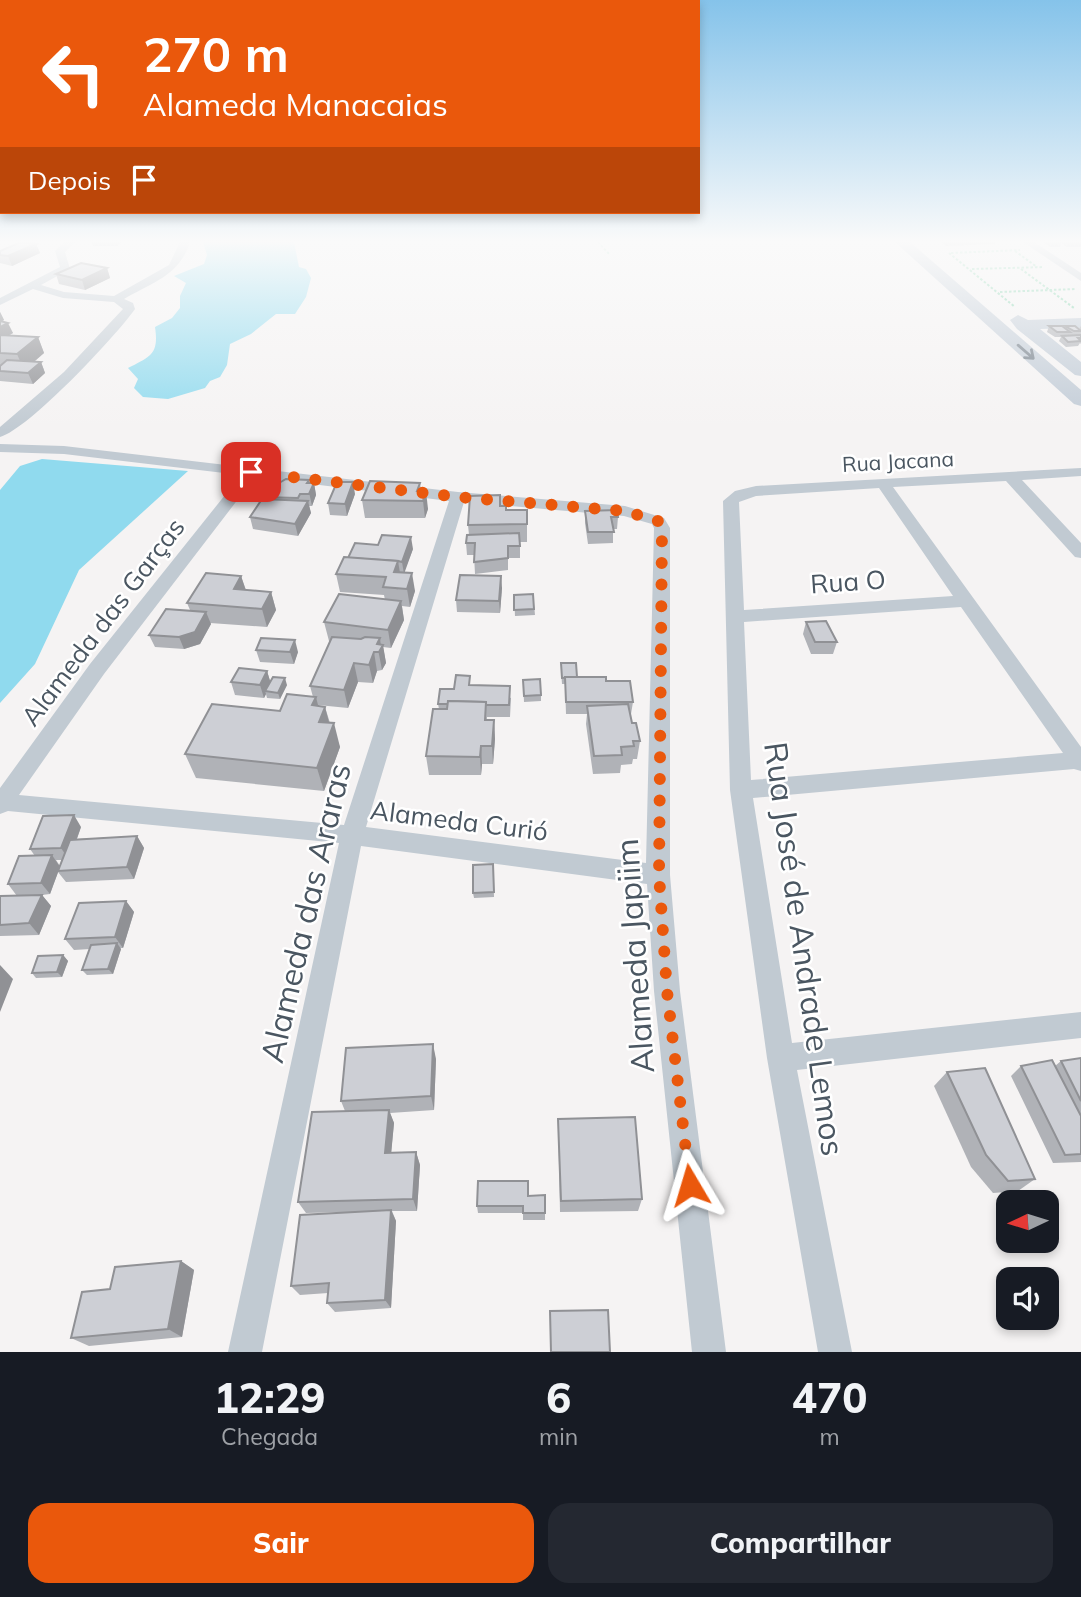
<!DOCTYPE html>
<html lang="pt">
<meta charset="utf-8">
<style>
body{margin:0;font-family:Mulish,sans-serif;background:#242831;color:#f1f3f6;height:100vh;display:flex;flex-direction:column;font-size:26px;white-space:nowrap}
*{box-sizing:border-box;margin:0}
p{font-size:23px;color:#9ea1a6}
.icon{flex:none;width:38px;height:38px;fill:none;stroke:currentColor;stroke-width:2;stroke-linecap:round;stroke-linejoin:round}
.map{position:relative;height:1352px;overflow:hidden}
.drawer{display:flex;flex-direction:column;background:#171b24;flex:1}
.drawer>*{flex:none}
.top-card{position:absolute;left:0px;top:0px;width:700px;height:214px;box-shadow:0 4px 10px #0003;background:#ea580c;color:#fff;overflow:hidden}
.needle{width:46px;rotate:266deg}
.fabs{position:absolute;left:996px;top:1190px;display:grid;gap:14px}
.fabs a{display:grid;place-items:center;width:63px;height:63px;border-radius:14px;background:#171b24;box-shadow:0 4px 10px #0003;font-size:35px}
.pin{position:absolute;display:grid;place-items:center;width:60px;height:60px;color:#fff;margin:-30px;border-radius:14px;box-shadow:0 4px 10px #0006}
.me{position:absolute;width:77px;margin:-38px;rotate:353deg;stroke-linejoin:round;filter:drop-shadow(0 0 5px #0008)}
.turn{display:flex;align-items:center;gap:24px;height:147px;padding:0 28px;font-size:32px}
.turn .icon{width:91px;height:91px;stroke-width:2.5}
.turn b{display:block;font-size:49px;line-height:60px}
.then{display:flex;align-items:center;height:66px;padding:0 28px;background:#0003;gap:14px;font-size:26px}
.eta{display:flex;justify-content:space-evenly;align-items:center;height:119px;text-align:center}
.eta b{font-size:42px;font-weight:800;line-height:49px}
.button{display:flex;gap:14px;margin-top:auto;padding:14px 28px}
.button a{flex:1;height:80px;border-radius:21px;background:#ea580c;color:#fff;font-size:28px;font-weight:800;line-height:80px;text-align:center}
.button a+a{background:#242831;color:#f1f3f6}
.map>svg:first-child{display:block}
.water{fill:#90daee}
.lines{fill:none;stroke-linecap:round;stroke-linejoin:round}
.path{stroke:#7ad0a6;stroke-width:2;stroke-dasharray:2.5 2;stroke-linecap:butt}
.street{fill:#c1cad2;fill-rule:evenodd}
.secondary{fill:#c1cbd6;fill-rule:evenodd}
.wall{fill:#b0b2b7;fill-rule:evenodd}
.shaded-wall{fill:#909195}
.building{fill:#cdcfd5;stroke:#909195;stroke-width:2}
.oneway{stroke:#6e7984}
.route{stroke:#ea580c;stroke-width:12;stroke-dasharray:0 21.6}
.labels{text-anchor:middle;stroke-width:5;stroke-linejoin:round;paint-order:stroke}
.far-street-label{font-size:21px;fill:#4a5661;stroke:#fff}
.street-label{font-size:26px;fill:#4a5661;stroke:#fff}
.near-street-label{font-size:32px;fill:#4a5661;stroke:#fff}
</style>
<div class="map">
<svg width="1081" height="1352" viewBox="0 0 1081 1352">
<rect width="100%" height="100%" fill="#f5f3f3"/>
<!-- water -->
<g class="water">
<path d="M203,242H294L299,267L306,269L311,278L306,297L295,314H276L251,334L230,344L227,365L220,377L210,381L205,388L168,399L143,397L134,388L138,379L128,368C151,356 159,354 155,327L172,318L180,308V296L186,283L174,276L204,264L207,255Z"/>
<polygon points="42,459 188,471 79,570 35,664 0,703 0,490 20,466"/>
</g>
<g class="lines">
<!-- path -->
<g class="path">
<polyline points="598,242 610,255"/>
<polyline points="1015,251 1037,267"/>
<polyline points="949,253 1015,307"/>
<polyline points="951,253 1020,250"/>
<polyline points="972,269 1044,267"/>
<polyline points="1021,269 1074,308"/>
<polyline points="1000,292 1076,289"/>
</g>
<!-- street -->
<g class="street">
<path d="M64,242H75L65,252L70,269L41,285L64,292L114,296L169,265L180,242H190C179,276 153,282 124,299L133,303L135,309C116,336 29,429 0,437V427L64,372L123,309L114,302L63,298L33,289L0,305V298L60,267L55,251Z"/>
<polygon points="1023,242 1034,242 1081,273 1081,281"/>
<path d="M0,444L64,446L458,492L625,506L664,518L670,528V875L680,991L726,1352H692L654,991L647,884L361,846L262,1352H228L339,843L8,811L0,814V788L90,664L241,475L64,454L0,452ZM255,477L449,501L344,825L19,795L104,674ZM464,502L624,516L652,524L654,528L646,863L366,827Z"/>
<path d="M1081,468V476L1022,480L1081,543V558L1075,557L1006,481L893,487L1081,747V771L1074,769L753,798L792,1043L1081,1012V1038L797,1070L852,1352H818L767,1058L730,790L723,501L735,491L756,486ZM879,488L953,596L744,610L739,502L756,496ZM961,607L1063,753L751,780L744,622Z"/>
</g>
<!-- secondary -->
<g class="secondary">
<polygon points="895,242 910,242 1081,390 1081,406 1074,404"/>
<polygon points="1018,315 1028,320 1081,318 1081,328 1040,329 1081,362 1081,376 1075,375 1017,329 1010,320"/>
</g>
</g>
<!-- wall -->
<g class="wall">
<polygon points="91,242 121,242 118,246 93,246"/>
<polygon points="941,242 996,242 995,244 946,246"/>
<polygon points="1043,242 1081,242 1081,247 1067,247 1061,243 1060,247 1050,247"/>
<polygon points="36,244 40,253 12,266 0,263 0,251"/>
<polygon points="107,268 110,278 85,290 59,284 56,274"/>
<polygon points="0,312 4,320 1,322 13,333 8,336 38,337 44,353 34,362 41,362 45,373 33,384 0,381"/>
<polygon points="1049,326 1064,328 1065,326 1079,329 1081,326 1081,344 1080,343 1078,346 1066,347 1059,341 1061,337 1055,337 1047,332"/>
<polygon points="309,483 314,483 316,495 312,506 309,506 311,513 298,536 253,529 250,517 261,501 260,497 276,489"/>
<polygon points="420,483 421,491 428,509 425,518 365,518 362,500"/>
<polygon points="355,494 347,516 330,515 328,503"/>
<polygon points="500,495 500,506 506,510 527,510 527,542 520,542 520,558 508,558 508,570 475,574 474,555 467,555 466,543 469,535 468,525"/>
<polygon points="585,511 618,517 617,529 613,529 613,543 588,544 585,523"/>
<polygon points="413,549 404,572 415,591 410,607 402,606 404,620 391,648 383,647 386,663 382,670 377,671 373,683 358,682 348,708 318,705 318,706 325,707 330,723 340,747 324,791 196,778 185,754 313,697 310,686 330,641 329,641 324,622 385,600 384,595 340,592 336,574"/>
<polygon points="241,576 246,590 271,592 276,610 267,627 210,623 211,624 200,644 184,649 155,647 149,635 190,610 187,603"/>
<polygon points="502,588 500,613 457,612 456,600"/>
<polygon points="533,594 535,615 515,616 514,595"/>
<polygon points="806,622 837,642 833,654 811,654 803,634"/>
<polygon points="256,650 298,652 294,664 260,662"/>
<polygon points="561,670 577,677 606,681 633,702 631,714 630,714 632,723 640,741 637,759 633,759 632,764 621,765 620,773 593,774 586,724 587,714 566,714 565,684 562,684"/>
<polygon points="267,671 270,681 287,685 280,699 267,698 266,694 264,698 235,695 231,682"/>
<polygon points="523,680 541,695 541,701 524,702"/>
<polygon points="471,685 511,698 510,717 487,717 487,720 494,720 495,739 493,764 482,764 481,775 429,775 426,756 439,709 438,704 454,689"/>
<path d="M81,827L77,839L137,836L144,848L134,879L66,882L58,872L50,894L42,895L51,906L39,935L0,936V896H17L8,884L35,856L30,849ZM56,860H62L60,866Z"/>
<polygon points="493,864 494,897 474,898 473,893"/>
<polygon points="126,901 134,912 123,948 120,948 121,949 113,974 87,975 82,970 90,949 74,950 65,939"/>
<polygon points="63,955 68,961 62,977 36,978 32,973"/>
<polygon points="1081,1058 1081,1162 1053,1163 1011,1076 1021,1066 1055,1066 1061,1061"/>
<polygon points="436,1059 434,1110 390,1113 394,1123 391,1153 416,1152 420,1165 417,1211 392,1211 396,1221 391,1308 335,1312 327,1303 328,1293 300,1295 291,1286 350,1212 306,1213 298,1202 345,1111 341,1101"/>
<polygon points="947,1072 1035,1179 1018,1191 993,1193 971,1167 934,1086"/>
<polygon points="558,1119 642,1199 638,1211 560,1212"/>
<polygon points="545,1195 545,1220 523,1220 523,1213 478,1213 477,1206 528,1196"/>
<polygon points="181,1261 194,1270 182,1337 89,1346 71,1338 110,1289"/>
</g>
<!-- shaded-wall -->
<g class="shaded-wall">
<polygon points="36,244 40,253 12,266 8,256"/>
<polygon points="107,268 110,278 85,290 82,280"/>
<polygon points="0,312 4,320 0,322"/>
<polygon points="8,323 13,333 0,340 0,327"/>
<polygon points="38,337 44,353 24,370 17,354"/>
<polygon points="41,362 45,373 33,384 28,373"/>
<polygon points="309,480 311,490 314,483 316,495 312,506 307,483"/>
<polygon points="353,482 355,494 347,516 345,504"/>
<polygon points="426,491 428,509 425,518 423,501"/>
<polygon points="308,501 311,513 298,536 295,524"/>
<polygon points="411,537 413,549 404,574 402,562"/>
<polygon points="398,561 401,579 397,590 394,572"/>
<polygon points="412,573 415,591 410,607 407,589"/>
<polygon points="241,576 247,594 234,589"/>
<polygon points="501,576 502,588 500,613 499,601"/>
<polygon points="271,592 276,610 267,627 262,609"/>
<polygon points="401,601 404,620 391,648 388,630"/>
<polygon points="206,612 211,624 200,644 184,649 179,637"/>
<polygon points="380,638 381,647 383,645 386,663 382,670 377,644"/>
<polygon points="295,640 298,652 294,664 290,652"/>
<polygon points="374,652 377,671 373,683 369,665"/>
<polygon points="354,663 358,682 348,708 344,690"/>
<polygon points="267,671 271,684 265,691 266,694 264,698 260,685"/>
<polygon points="285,678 287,685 280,699 278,693"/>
<polygon points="316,697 321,717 325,707 331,730 334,723 340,747 324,791 317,768 312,705"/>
<polygon points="494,720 495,739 493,764 492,746"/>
<polygon points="481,746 482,764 481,775 480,757"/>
<polygon points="74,815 81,827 69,860 61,848"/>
<polygon points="137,836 144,848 134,879 127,867"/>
<polygon points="52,855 60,867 50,894 41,883"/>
<polygon points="42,895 51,906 39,935 29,923"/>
<polygon points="126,901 134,912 123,948 115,937"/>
<polygon points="117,943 121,949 113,974 108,969"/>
<polygon points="63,955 68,961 62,977 57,972"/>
<polygon points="0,965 13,979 0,1012"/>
<polygon points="433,1044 436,1059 434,1110 431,1096"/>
<polygon points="389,1110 394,1123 390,1166 385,1153"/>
<polygon points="416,1152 420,1165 417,1211 413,1199"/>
<polygon points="391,1210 396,1221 391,1308 385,1300"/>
<polygon points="181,1261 194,1270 182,1337 168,1329"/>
</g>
<!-- building -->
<g class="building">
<polygon points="21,242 36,244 8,256 0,255 0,251"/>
<polygon points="81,263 107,268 82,280 56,274"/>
<polygon points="0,321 8,323 0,327"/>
<polygon points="1049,326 1062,326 1070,332 1057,332"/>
<polygon points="1065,326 1075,326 1081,331 1074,331"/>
<polygon points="0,335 38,337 17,354 0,353"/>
<polygon points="1081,335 1081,338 1078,338 1081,341 1068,342 1062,336"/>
<polygon points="7,360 41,362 28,373 0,371 0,366"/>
<polygon points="286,479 309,480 307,483 314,483 309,494 300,494 298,498 260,497 264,489 276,489 279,483"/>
<polygon points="370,481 420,483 417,491 426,491 423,501 362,500"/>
<polygon points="337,482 353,482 345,504 328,503"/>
<polygon points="500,495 500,506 506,506 506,510 527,510 527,524 468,525 470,496"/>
<polygon points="262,499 308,501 295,524 250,517"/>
<polygon points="617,510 618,517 611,517 614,532 588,532 585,511"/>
<polygon points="519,533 520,546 508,546 508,558 474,562 475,543 466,543 467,535"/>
<polygon points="382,535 411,537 402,562 398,561 348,558 355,543 378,545"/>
<polygon points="344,557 398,561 394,572 412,573 407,589 383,587 386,577 336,574"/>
<polygon points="206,573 241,576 234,589 271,592 262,609 187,603"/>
<polygon points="460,575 501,576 499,601 456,600"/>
<polygon points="339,594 401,601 388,630 324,622"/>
<polygon points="533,594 534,609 514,610 514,595"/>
<polygon points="166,609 206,612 195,632 179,637 149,635"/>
<polygon points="826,621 837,642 815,642 806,622"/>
<polygon points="332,637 361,639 365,637 380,638 377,644 383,645 379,652 374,652 369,665 354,663 344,690 310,686"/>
<polygon points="261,638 295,640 290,652 256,650"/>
<polygon points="561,663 576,663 577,677 562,678"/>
<polygon points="239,668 267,671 260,685 231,682"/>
<polygon points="456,675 470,676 469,685 510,686 509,705 486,705 486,702 448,701 448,704 438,704 440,689 454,689"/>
<polygon points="273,677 285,678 278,693 265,691"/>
<polygon points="565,677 606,677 606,681 630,681 633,702 566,702"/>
<polygon points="540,679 541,695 524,696 523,680"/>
<polygon points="287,694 316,697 312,705 325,707 319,722 334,723 317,768 185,754 212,704 280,711"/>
<polygon points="448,701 486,702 485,720 494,720 492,746 481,746 480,757 426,756 433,709 447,709"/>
<polygon points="628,704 632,723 636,723 640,741 633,741 634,746 621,747 622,755 594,756 587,706"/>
<polygon points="74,815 61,848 30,849 43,816"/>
<polygon points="137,836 127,867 58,871 70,840"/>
<polygon points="52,855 41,883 8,884 19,856"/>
<polygon points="493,864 494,892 473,893 473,865"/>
<polygon points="42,895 29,923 0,925 0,896"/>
<polygon points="126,901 115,937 65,939 79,903"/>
<polygon points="117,943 108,969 82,970 91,945"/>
<polygon points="63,955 57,972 32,973 38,956"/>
<polygon points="433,1044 431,1096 341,1101 346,1048"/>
<polygon points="1081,1058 1081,1101 1061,1061"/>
<polygon points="1052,1060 1081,1116 1081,1154 1065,1155 1021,1066"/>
<polygon points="985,1068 1035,1179 1008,1181 986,1155 947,1072"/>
<polygon points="389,1110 385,1153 416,1152 413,1199 298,1202 312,1112"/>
<polygon points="635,1117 642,1199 561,1201 558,1119"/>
<polygon points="478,1181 528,1181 528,1196 545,1195 545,1213 523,1213 523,1206 477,1206"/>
<polygon points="391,1210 385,1300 327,1303 329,1283 291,1286 300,1215"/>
<polygon points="181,1261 168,1329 71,1338 82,1292 110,1289 115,1267"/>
<polygon points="608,1310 610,1352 551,1352 550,1311"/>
</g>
<!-- one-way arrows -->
<defs><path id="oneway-shaft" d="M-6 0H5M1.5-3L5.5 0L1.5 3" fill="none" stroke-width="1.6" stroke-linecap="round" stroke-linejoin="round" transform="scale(1.75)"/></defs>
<use class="oneway" href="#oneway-shaft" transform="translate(1026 352) rotate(41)"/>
<!-- sky -->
<linearGradient id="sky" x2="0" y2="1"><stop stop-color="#85c3ea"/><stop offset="0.56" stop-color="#fafafa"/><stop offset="1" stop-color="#fafafa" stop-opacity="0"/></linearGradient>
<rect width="1081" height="431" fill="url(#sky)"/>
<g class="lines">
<!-- route -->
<polyline class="route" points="251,472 458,497 625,511 658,521 662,528 659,875 667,991 690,1185"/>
</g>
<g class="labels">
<!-- far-street labels -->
<g class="far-street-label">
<text transform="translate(898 462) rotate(-3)" y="7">Rua Jacana</text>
</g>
<!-- street labels -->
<g class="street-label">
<text transform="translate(848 582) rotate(-4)" y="9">Rua O</text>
<text transform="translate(103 622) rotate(-53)" y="9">Alameda das Garças</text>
<text transform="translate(459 821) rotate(7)" y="9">Alameda Curió</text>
</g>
<!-- near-street labels -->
<g class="near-street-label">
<text transform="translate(306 913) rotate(-77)" y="11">Alameda das Araras</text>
<text transform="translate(804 949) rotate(82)" y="11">Rua José de Andrade Lemos</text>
<text transform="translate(635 956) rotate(-94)" y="11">Alameda Japiim</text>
</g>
</g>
</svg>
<div class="fabs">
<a><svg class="needle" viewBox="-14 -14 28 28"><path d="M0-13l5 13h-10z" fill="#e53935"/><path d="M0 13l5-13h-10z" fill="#9ea1a6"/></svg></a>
<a><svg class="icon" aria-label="sound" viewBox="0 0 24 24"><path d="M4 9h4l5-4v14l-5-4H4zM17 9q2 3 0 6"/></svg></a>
</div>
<div class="pin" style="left:251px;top:472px;background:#d93025"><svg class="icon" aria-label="arrive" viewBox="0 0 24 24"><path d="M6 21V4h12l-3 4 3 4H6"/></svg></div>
<svg class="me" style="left:690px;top:1185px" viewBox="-20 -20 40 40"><path d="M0-17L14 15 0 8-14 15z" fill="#ea580c" stroke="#fff" stroke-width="4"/></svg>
<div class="top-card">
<div class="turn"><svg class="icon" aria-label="left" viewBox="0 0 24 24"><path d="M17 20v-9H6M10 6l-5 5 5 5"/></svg><div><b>270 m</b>Alameda Manacaias</div></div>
<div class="then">Depois<svg class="icon" aria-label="arrive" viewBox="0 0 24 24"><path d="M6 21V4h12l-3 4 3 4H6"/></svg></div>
</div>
</div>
<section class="drawer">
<div class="eta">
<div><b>12:29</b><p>Chegada</p></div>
<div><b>6</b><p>min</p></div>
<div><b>470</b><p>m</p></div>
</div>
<div class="button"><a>Sair</a><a>Compartilhar</a></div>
</section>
